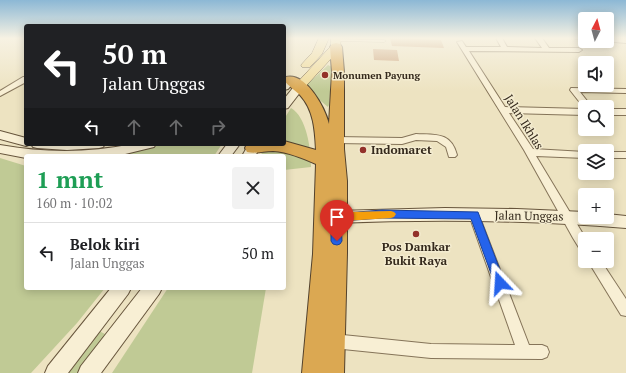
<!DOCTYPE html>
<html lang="id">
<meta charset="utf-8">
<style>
body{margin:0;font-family:"PT Serif",serif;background:#f2f2f2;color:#202124;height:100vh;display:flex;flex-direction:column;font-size:15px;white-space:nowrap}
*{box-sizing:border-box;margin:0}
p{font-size:13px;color:#757577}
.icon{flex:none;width:22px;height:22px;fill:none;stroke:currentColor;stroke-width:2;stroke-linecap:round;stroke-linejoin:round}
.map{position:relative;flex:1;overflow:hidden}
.details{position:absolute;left:24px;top:154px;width:262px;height:136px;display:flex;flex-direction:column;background:#fff;border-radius:4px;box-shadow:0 2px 10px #0003}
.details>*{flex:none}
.hud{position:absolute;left:24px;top:24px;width:262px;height:122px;border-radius:4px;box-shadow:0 2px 10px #0003;background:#202124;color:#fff;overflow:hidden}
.needle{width:26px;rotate:6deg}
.fabs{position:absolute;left:578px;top:12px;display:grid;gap:8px}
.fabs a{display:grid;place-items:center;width:36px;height:36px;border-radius:4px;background:#fff;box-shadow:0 2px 10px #0003;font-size:20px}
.pin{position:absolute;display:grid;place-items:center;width:34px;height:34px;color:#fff;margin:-41px -17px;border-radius:50% 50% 50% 0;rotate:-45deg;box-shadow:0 0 4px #0007}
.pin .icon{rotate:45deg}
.me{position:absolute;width:44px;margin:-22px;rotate:340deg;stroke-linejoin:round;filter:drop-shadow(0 0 3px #0008)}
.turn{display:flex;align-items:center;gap:14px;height:84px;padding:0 12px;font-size:18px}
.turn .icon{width:52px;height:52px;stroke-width:2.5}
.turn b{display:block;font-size:28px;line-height:34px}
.lanes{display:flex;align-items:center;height:38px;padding:0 12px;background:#0003;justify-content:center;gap:20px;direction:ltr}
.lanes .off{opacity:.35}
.round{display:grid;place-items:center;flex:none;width:42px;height:42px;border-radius:4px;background:#f2f2f2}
.summary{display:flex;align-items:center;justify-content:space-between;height:68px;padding:0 12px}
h1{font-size:24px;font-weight:600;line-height:30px;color:#1e9e55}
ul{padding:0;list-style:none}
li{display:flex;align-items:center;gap:12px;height:60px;padding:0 12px;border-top:1px solid #e0e0e0}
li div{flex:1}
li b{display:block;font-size:15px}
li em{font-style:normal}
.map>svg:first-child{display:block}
.green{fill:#c0ca95}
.building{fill:#ca9f77}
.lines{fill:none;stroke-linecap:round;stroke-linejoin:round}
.lane-casing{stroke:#857459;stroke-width:1}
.street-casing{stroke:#857459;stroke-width:2}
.secondary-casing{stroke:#67553c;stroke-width:2}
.primary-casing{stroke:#53422d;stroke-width:1}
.highway-casing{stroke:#53422d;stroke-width:2}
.lane{fill:#f8efd4;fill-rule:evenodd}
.street{fill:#f8efd4;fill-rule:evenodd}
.secondary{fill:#f8efd4;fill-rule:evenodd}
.primary{fill:#f0db99;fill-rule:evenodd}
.highway{fill:#dba852;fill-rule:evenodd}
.route{fill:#2563eb;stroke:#184099}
.slow{fill:#f59e0b}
.poi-dot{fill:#93312a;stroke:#f4ecd0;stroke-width:1.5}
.labels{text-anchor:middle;stroke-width:3;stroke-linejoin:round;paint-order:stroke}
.far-poi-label{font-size:10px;font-weight:bold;fill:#352a1d;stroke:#f4ecd0;text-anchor:start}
.street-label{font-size:12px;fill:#352a1d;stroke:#f4ecd0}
.poi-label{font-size:12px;font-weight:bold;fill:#352a1d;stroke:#f4ecd0;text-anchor:start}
</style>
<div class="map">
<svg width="626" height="373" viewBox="0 0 626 373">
<rect width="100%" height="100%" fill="#ede3c1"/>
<!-- green -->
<g class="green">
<polygon points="328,65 332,67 329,105 328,107 304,87"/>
<path d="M291,108C307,117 311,150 311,167L284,170V156H260L268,144H284V119Z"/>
<polygon points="161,144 222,144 214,156 98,156 121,154"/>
<polygon points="0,158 26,166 26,288 105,288 77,323 31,373 0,373"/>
<polygon points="168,288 266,288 252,373 112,373"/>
<polygon points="99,331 111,337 82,373 66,373"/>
</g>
<!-- building -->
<g class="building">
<polygon points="390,38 441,40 444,48 392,46"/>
<polygon points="373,49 397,50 399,61 374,60"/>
</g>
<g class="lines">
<defs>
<polygon id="lane" points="335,39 384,40 386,41 384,42 336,41 334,40"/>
<g id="street">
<polygon points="496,38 502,38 507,47 542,48 535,38 542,38 549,48 579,48 582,50 579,52 469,51 505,107 585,109 585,115 509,113 533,149 585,152 585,158 536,156 586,239 585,252 581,251 573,238 524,150 457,42 462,41 466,47 501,47"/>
<polygon points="574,38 585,38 585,41"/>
<polygon points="607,38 626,39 626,43 605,41 607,41"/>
<polygon points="23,77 26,77 26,82 0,96 0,91"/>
<polygon points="571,88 626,89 626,93 580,92 592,107 585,107 585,109 570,90"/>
<rect x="607" y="109" width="19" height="6"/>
<path d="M416,134C436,135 451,132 457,155L455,157H449L446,147L437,141L416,140L402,144L336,143L332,140L336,137L402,138Z"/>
<rect x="607" y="152" width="19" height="6"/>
<polygon points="474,211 478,212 479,215 529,345 542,345 547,347 549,352 547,357 542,359 431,358 333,348 328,346 326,341 328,336 333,334 431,344 515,345 469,215 470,212"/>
<polygon points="588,261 601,261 626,299 626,316 621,315"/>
</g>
<g id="secondary">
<polygon points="291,77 296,80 288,89 284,90 284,81"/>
<polygon points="300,83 305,86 288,108 284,109 284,99 296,84"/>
<polygon points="0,131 26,138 26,144 105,144 103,147 99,148 67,150 37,148 33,147 31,144 26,146 0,139"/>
<path d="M133,144H156L154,147L117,156H26V158L0,153V145C45,153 88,153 133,144Z"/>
<polygon points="227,144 240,144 231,156 218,156"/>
<polygon points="249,144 262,144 255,156 242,156"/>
<path d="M445,208L517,209L585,212V217H607V214L626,216V228C529,220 433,219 336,223L331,221L328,217L331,213L336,211Z"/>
<polygon points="111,288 131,288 128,294 68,373 45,373 48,366"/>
<polygon points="142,288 162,288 159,294 101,373 78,373 81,366"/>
</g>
<g id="primary">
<polygon points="319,38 329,38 322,54 310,67 302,67 301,65 312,53"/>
<polygon points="331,38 341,38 340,49 304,88 296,88 294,86 296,84 331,46"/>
</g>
<path id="highway" d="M336,43L340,44L342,47L344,72V149L347,181V253L344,373H302L313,254L316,164C302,158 288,152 273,151C264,151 256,154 247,152L245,148L247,144H284V141L316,150C315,131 314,110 300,95C295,90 288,86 284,80L286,77C306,72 325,108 329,124L332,72L330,47L332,44Z"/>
</defs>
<!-- lane casing -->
<use href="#lane" class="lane-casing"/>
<!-- street casing -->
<use href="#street" class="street-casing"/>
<!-- secondary casing -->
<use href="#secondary" class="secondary-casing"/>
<!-- primary casing -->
<use href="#primary" class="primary-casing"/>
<!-- highway casing -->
<use href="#highway" class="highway-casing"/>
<!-- lane -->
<use href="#lane" class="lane"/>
<!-- street -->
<use href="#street" class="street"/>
<!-- secondary -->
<use href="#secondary" class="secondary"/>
<!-- primary -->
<use href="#primary" class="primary"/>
<!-- highway -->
<use href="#highway" class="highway"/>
</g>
<!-- sky -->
<linearGradient id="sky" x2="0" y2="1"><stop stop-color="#8cb8d5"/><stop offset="0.42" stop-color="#f7f2e3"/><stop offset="1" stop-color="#f7f2e3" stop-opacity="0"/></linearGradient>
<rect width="626" height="91" fill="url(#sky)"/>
<!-- route -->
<polygon class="route" points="382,210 478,212 505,283 504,287 500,289 496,287 471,219 382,218 341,221 342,241 340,244 337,245 333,244 331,241 331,217 333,214"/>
<!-- slow -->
<polygon class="slow" points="391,211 394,212 396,214 394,217 391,218 344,221 340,219 339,217 340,214 344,212"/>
<!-- markers -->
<g class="poi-dot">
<circle cx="325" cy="75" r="4"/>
<circle cx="363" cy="150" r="4"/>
<circle cx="416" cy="234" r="4"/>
</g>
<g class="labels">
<!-- far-poi labels -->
<g class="far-poi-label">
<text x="333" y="79">Monumen Payung</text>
</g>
<!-- street labels -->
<g class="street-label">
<text transform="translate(524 122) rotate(58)" y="4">Jalan Ikhlas</text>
<text transform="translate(529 216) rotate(1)" y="4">Jalan Unggas</text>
</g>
<!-- poi labels -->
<g class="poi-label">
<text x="371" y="154">Indomaret</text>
<text x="416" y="251" text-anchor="middle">Pos Damkar<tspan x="416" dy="14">Bukit Raya</tspan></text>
</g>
</g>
</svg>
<div class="fabs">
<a><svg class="needle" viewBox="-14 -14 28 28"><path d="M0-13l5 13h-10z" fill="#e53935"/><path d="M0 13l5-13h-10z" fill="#757577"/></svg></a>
<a><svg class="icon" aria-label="sound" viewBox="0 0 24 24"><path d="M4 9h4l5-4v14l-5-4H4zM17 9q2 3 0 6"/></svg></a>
<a><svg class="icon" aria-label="search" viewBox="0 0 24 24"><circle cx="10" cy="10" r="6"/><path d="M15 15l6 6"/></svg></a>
<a><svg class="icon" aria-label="layers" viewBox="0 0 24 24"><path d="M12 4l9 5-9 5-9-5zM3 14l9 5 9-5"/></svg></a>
<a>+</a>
<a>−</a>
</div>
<div class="pin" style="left:337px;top:241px;background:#d93025"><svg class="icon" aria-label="arrive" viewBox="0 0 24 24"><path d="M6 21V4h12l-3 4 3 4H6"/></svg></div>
<svg class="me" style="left:500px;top:283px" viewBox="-20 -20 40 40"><path d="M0-17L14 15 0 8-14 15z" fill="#2563eb" stroke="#fff" stroke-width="4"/></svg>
<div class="hud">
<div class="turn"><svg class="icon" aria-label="left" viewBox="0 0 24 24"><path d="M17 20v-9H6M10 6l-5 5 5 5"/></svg><div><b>50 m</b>Jalan Unggas</div></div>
<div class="lanes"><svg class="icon" aria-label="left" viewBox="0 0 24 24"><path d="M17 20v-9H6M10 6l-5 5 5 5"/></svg><svg class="icon off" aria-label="ahead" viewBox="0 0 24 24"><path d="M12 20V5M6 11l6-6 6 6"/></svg><svg class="icon off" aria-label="ahead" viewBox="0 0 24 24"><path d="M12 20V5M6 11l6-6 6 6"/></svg><svg class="icon off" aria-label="right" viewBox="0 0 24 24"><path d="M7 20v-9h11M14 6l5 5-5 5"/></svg></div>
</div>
<section class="details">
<div class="summary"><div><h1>1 mnt</h1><p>160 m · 10:02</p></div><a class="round"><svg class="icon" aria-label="close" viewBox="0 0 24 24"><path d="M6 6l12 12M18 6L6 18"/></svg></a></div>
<ul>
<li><svg class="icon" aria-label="left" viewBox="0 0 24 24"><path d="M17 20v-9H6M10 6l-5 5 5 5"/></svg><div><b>Belok kiri</b><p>Jalan Unggas</p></div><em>50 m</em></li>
</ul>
</section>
</div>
